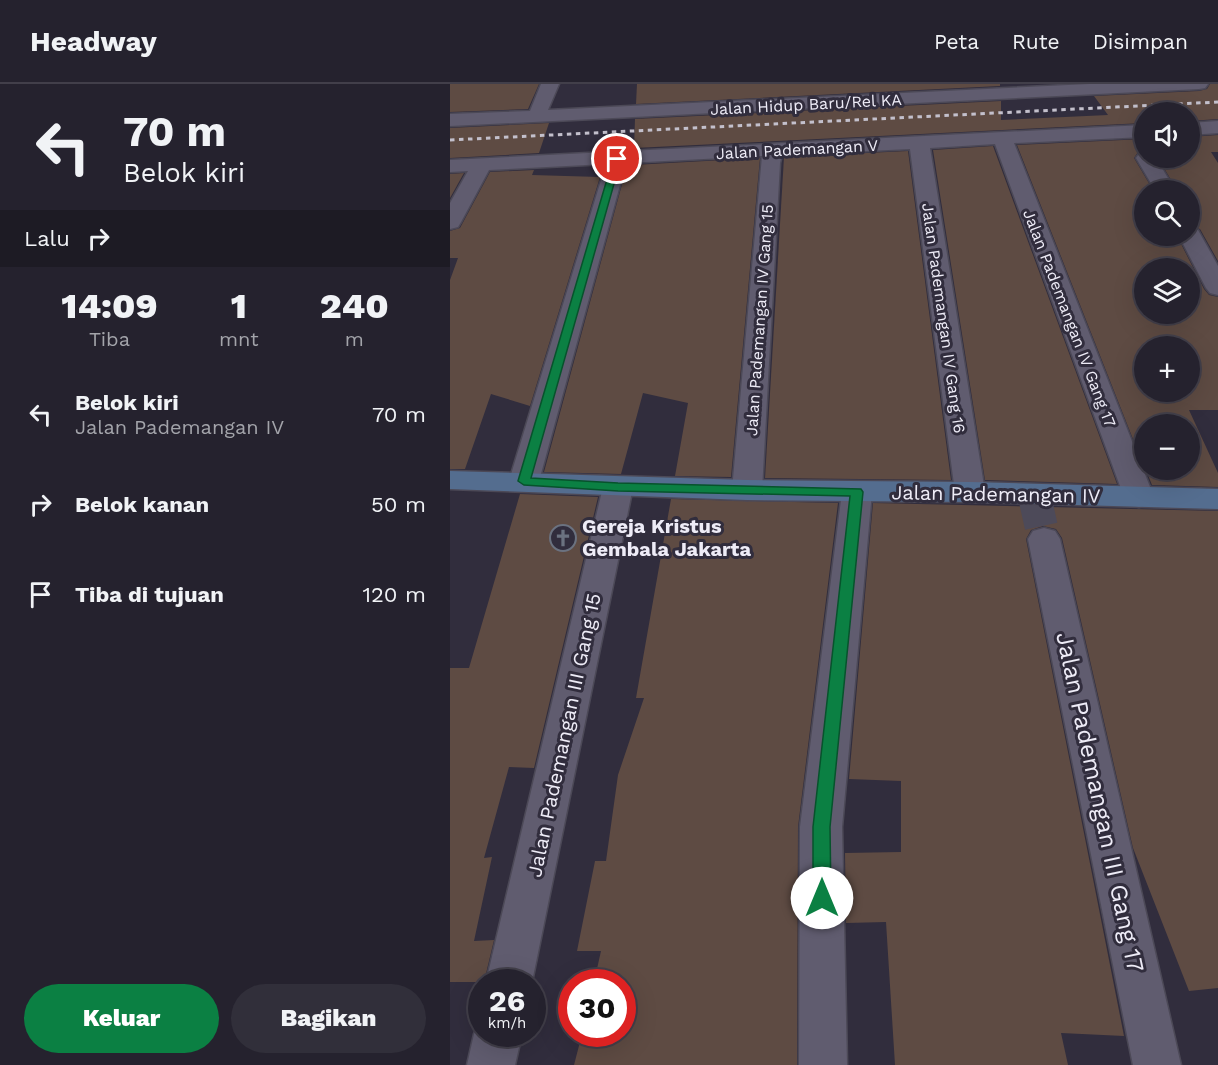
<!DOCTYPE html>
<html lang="id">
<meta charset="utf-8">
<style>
body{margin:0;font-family:"Work Sans",sans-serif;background:#312f3a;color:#f1f3f6;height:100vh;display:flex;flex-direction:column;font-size:22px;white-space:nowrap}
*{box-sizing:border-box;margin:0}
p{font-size:20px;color:#a3a4aa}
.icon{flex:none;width:33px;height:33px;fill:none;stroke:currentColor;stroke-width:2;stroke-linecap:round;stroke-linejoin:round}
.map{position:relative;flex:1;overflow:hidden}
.sheet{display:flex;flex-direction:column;background:#25222e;width:450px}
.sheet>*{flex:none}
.banner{background:#25222e;color:#f1f3f6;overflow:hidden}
.tools{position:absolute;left:684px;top:18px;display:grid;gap:12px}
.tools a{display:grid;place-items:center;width:66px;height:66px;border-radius:50%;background:#25222e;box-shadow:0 6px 24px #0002,0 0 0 2px #423f4a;font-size:30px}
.speed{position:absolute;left:18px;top:885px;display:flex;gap:12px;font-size:30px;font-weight:700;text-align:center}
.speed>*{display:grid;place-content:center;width:78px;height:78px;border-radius:50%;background:#25222e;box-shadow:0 6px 24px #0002,0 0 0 2px #423f4a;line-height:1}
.speed small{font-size:15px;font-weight:400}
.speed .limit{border:9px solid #d22;background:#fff;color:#111}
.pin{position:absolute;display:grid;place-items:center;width:51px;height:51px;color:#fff;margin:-26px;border:3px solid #fff;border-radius:50%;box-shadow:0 2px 6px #0007}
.me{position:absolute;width:66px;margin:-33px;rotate:0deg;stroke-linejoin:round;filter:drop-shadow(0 0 4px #0008)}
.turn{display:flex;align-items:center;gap:21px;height:126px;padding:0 24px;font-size:27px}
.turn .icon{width:78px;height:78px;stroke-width:2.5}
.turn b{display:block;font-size:42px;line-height:51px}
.then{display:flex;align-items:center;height:57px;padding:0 24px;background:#0003;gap:12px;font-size:22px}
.eta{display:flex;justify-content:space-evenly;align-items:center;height:102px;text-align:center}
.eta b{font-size:36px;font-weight:800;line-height:42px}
.primary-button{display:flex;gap:12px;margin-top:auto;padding:12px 24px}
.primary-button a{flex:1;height:69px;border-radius:36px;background:#0b8043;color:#fff;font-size:24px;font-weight:800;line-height:69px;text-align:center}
.primary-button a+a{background:#312f3a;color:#f1f3f6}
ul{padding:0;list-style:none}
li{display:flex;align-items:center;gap:18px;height:90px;padding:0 24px}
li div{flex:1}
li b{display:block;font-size:22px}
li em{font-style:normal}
header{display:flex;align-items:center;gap:36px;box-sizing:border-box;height:84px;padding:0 30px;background:#25222e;border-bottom:2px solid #423f4a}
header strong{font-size:28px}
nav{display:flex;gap:33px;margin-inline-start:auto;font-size:21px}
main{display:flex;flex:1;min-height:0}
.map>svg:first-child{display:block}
.building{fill:#5e4b43;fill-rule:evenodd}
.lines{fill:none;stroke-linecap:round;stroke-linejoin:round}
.street-tunnel{stroke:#4d4a59;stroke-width:33;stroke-dasharray:33 16;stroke-linecap:butt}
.street-casing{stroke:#4c4957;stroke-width:3}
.secondary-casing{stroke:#4c4957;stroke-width:3}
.street{fill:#605c6f;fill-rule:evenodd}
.secondary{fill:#546d8f;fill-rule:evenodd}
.rail{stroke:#c3c0cc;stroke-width:3;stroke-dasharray:4.5 4.5;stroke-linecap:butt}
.route{fill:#0b8043;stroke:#07532c;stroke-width:1.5}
.labels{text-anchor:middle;stroke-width:6;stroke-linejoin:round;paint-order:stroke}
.far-street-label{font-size:16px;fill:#eeecf7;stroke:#312d3d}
.street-label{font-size:20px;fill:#eeecf7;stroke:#312d3d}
.poi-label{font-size:20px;font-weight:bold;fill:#eeecf7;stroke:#312d3d;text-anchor:start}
.near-street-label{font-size:24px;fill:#eeecf7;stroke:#312d3d}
</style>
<header>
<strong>Headway</strong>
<nav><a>Peta</a><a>Rute</a><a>Disimpan</a></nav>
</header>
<main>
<section class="sheet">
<div class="banner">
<div class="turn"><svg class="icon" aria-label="left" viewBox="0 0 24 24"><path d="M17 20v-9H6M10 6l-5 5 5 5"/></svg><div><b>70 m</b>Belok kiri</div></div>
<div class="then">Lalu<svg class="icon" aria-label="right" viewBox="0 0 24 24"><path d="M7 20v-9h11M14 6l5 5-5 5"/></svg></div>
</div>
<div class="eta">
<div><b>14:09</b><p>Tiba</p></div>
<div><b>1</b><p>mnt</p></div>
<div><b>240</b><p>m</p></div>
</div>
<ul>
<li><svg class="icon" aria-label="left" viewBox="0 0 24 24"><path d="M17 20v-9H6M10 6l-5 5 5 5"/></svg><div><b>Belok kiri</b><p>Jalan Pademangan IV</p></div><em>70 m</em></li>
<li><svg class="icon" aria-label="right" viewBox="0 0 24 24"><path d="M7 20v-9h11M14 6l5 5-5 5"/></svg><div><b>Belok kanan</b></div><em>50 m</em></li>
<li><svg class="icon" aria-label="arrive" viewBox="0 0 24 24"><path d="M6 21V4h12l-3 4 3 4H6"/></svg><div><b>Tiba di tujuan</b></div><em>120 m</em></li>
</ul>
<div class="primary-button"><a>Keluar</a><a>Bagikan</a></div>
</section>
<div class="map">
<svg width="768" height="981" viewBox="0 0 768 981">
<rect width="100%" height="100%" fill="#312d3d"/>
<!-- building -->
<g class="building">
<polygon points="0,0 89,0 78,25 0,28"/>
<polygon points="187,0 550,0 550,2 186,20"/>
<polygon points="760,0 768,0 768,35 740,37 740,28 694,28 694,39 184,64 185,35 551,17 551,36 658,31 644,12 749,7 757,5"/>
<polygon points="99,39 89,69 0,74 0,44"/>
<polygon points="768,51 768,68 761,68 768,79 768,177 750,145 740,142 740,106 727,106 708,74 740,74 740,53"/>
<path d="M694,55V66L688,68L684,74L703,106H694V152H727L754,205L759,211L768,213V326H739L768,389V403L702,401L696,386H740V340H694V383L567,61ZM694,184H740V230H694ZM694,262H740V308H694Z"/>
<polygon points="543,62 667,400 535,396 483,66"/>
<polygon points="458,67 501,396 315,394 334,73"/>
<polygon points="310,74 281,393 225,392 238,319 193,309 171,390 94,388 174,93 182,93 183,81"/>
<polygon points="84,86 82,91 150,93 80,322 41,310 15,385 0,385 0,196 8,174 0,174 0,147 10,144 40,88"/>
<polygon points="14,89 0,114 0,90"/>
<polygon points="70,410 148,413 84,684 59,683 34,774 42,773 24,857 44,856 34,898 0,898 0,584 19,584"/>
<polygon points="221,415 388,419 348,743 347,981 124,981 132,950 172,950 172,898 144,898 151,867 127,867 145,777 156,777 168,691 194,614 186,614"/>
<polygon points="423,419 768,427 768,904 739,907 683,764 612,454 606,445 593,442 581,446 576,455 674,952 611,949 618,981 445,981 436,838 396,839 395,769 451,768 451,697 399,695"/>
</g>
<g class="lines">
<!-- street-tunnel -->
<polyline class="street-tunnel" points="584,410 594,455"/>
<defs>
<g id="street">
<polygon points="91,0 109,0 98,26 639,0 758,0 755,4 749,5 0,42 0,30 80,27"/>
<polygon points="768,37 768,49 740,51 740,39"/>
<polygon points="694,41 694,53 564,59 704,413 700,420 689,423 678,420 674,413 545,60 480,64 535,408 531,415 520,418 509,415 505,408 460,65 332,71 330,79 312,406 308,413 297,416 286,413 282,406 312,72 176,79 89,397 85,404 74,406 63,404 59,397 156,80 39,86 11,138 8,143 0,145 0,119 18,87 0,88 0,76"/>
<polygon points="694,68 694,74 706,74 725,106 705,106 686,74 689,70"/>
<polygon points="740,144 748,146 768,182 768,211 760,209 756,204 729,152 740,152"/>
<polygon points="168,393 179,396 183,403 82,898 36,898 153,403 157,396"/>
<polygon points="407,398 418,401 422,408 392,743 397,981 349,981 350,743 392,408 396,401"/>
<polygon points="594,444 605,447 610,455 731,981 683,981 578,455 583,447"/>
<polygon points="31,933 32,950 72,950 65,981 17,981 24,950"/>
</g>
<polygon id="secondary" points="0,387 297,396 520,398 768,405 768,425 520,418 297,416 0,405"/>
</defs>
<!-- street casing -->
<use href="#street" class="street-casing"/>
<!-- secondary casing -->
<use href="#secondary" class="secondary-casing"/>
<!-- street -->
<use href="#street" class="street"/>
<!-- secondary -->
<use href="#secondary" class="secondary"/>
<!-- rail -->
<polyline class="rail" points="0,56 768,18"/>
</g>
<!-- route -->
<polygon class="route" points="167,72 171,75 81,394 168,399 411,405 413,408 380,743 381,814 378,820 372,822 365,820 363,814 363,743 400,412 168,407 74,401 68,397 163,75"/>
<!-- icons -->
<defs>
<symbol id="church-ring" viewBox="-11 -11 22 22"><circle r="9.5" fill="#312d3d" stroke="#6b7280" stroke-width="1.5"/><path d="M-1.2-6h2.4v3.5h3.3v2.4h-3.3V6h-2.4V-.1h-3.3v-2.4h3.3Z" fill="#6b7280"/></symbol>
</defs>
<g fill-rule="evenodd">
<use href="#church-ring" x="98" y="439" width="30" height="30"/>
</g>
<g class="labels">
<!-- far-street labels -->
<g class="far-street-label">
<text transform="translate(356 20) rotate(-3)" y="6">Jalan Hidup Baru/Rel KA</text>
<text transform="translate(347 65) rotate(-3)" y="6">Jalan Pademangan V</text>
<text transform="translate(494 234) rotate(82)" y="6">Jalan Pademangan IV Gang 16</text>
<text transform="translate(620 234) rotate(69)" y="6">Jalan Pademangan IV Gang 17</text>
<text transform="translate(309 236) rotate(-86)" y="6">Jalan Pademangan IV Gang 15</text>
</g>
<!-- street labels -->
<g class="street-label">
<text transform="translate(546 410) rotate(1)" y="7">Jalan Pademangan IV</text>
<text transform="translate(114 651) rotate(-78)" y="7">Jalan Pademangan III Gang 15</text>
</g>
<!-- poi labels -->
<g class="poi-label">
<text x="132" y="449">Gereja Kristus<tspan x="132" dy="23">Gembala Jakarta</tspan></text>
</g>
<!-- near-street labels -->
<g class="near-street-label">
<text transform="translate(650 718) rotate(78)" y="8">Jalan Pademangan III Gang 17</text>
</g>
</g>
</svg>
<div class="tools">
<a><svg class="icon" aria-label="sound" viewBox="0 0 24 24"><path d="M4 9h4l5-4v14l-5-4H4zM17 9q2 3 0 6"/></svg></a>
<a><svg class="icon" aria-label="search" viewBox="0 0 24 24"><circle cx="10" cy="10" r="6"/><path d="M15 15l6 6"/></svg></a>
<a><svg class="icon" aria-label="layers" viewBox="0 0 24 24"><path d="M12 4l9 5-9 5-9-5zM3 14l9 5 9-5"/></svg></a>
<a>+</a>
<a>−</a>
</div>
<div class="speed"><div>26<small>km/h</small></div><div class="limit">30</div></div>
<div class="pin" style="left:167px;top:75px;background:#d93025"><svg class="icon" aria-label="arrive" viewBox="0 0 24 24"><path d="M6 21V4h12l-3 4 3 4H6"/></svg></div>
<svg class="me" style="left:372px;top:814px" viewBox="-20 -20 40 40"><circle r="19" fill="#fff"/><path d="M0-13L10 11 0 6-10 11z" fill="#0b8043"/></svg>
</div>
</main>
